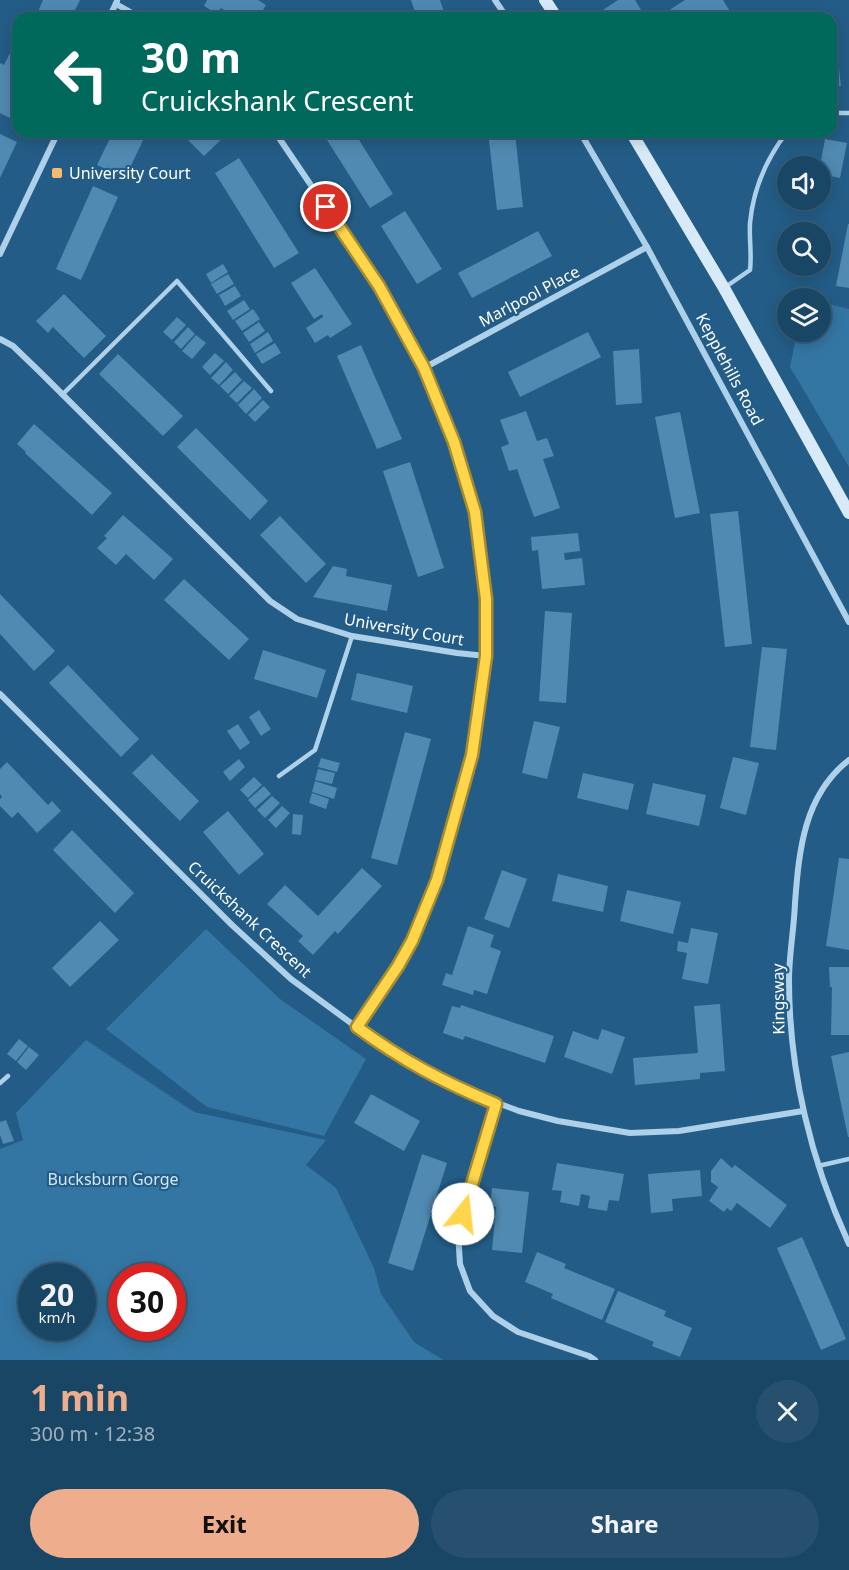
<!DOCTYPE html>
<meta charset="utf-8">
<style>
body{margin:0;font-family:"Noto Sans",sans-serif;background:#27506e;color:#f1f3f6;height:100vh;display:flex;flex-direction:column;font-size:22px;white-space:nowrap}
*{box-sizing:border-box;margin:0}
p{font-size:20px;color:#9fb1bf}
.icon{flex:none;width:33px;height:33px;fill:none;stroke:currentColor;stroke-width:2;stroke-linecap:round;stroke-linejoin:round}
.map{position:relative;height:1360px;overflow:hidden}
.side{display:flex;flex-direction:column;background:#1a4665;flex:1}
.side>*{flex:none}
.banner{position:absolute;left:12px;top:12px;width:825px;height:126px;border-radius:18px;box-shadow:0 3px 15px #0003,0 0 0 2px #385e79;background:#00695c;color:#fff;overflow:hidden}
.controls{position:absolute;left:777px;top:156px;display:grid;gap:12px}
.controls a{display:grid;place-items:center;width:54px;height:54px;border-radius:50%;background:#1a4665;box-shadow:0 3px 15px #0003,0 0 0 2px #385e79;font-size:30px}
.speed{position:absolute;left:18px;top:1263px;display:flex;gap:12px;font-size:30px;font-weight:700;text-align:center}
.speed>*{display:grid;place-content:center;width:78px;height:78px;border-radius:50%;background:#1a4665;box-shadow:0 3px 15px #0003,0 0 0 2px #385e79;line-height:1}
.speed small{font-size:15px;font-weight:400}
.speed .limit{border:9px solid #d22;background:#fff;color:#111}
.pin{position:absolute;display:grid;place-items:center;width:51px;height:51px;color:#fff;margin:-26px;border:3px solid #fff;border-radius:50%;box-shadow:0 2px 6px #0007}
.me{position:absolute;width:66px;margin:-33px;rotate:16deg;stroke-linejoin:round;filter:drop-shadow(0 0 4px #0008)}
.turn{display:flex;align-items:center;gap:21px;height:126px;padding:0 30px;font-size:27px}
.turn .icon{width:78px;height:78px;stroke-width:2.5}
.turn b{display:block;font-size:42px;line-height:51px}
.round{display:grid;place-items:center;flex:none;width:63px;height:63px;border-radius:32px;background:#27506e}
.overview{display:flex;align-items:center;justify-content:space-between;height:102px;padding:0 30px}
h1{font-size:36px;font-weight:700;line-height:45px;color:#eead8d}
.button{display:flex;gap:12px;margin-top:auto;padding:12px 30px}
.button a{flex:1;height:69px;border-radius:36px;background:#eead8d;color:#111;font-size:24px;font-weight:700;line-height:69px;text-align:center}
.button a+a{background:#27506e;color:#f1f3f6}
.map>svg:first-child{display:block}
.green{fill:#3476a3;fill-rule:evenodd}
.building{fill:#5089b1}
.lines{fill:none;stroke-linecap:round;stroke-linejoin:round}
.lane{stroke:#aed1e9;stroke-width:4.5}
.street{stroke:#aed1e9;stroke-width:6}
.secondary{stroke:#d8eaf8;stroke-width:12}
.route-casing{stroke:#a68a30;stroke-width:15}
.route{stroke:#ffd54a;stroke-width:10}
.poi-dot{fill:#f5bb70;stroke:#235d87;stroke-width:2}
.labels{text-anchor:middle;stroke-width:4.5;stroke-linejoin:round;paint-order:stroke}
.poi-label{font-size:16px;fill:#fff;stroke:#235d87;text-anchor:start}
.street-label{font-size:16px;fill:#fff;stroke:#235d87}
.park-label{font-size:16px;fill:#d2e8f7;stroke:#235d87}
</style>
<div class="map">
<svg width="849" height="1360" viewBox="0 0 849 1360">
<rect width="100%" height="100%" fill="#235d87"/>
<!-- green -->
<g class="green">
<polygon points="821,302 849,309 849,467 790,367 797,332 820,332"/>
<polygon points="206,929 280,999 366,1059 324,1136 207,1107 106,1029"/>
<path d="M86,1040L194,1112L326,1140L306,1165L336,1188L374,1268L381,1294L414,1342L443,1360H0V1149L23,1140L16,1113ZM32,1276H82V1328H32ZM122,1276H172V1328H122Z"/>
</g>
<!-- building -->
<g class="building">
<polygon points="43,0 80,0 71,18 41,18 36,16"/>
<polygon points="207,0 258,0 266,5 258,18 236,18 221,8 217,14 204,6"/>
<polygon points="411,0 440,0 446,18 417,18"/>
<polygon points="618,0 635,0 646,18 595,18 594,16"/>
<polygon points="685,0 723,0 733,16 730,18 657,18"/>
<polygon points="13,47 18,49 18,122 0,113 0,63 4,65"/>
<polygon points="837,51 841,86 831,87 831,52"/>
<polygon points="113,132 147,132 125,178 97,165"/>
<polygon points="180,132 220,132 225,136 204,156"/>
<polygon points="322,132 354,132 393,194 370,208"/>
<polygon points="488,132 515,132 523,207 497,210"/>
<polygon points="0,134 17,142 0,178"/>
<polygon points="825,139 847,143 840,178 820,174 820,166"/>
<polygon points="239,158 299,253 274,268 215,173"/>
<polygon points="93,186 118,197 81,280 56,269"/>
<polygon points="405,211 442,269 417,284 381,226"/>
<polygon points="848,224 849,224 849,288 836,286"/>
<polygon points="538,231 552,256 472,298 458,273"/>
<polygon points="223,264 228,272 211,283 206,274"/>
<polygon points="315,268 352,324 330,338 328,335 315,343 306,328 323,317 322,314 314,319 291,283"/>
<polygon points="228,274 234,284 217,294 211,284"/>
<polygon points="235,286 241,296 225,306 219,295"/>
<polygon points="64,294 106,336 84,358 53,327 48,333 36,321"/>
<polygon points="244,300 250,309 233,320 227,311"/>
<polygon points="253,309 260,319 242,331 235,321"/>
<polygon points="177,317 186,325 172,340 163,332"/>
<polygon points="259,322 265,331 249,342 243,333"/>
<polygon points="188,327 195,334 181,349 174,342"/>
<polygon points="268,332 273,341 255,353 250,344"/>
<polygon points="588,332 601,357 520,397 508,372"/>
<polygon points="196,335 206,343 192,359 182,351"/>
<polygon points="275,343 281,353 262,364 256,354"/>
<polygon points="361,345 402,439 377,449 337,356"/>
<polygon points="639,349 642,403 616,405 613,351"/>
<polygon points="215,353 224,361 210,375 202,367"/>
<polygon points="118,354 183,416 163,436 99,374"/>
<polygon points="226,362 233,370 219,385 211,378"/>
<polygon points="235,372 242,380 228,394 220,386"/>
<polygon points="244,381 252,388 237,403 229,396"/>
<polygon points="254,389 262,398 246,414 238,405"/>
<polygon points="263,400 270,407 255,422 248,415"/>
<polygon points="526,411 537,441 547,438 554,456 543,459 560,508 534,517 517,469 509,471 501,447 509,444 500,420"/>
<polygon points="680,412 700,513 675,518 655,417"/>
<polygon points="34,424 112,493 92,515 25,453 26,452 17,444"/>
<polygon points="196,428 268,501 250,520 177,447"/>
<polygon points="410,462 444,568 418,577 383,471"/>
<polygon points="738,511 752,644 725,647 710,514"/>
<polygon points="123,515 173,559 154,580 126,554 116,565 97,548 107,538 104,536"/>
<polygon points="280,516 326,564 306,583 260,535"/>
<polygon points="578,533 580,551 564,553 565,560 582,558 585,585 542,589 538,550 532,551 531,537"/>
<polygon points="333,566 347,569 346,576 392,585 387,611 313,597"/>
<polygon points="184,579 249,639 229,660 164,600"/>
<polygon points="0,594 55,651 34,671 0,634"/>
<polygon points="545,611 572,613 566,703 539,701"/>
<polygon points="762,647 787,649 776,750 750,747"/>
<polygon points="263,650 326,670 317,698 254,679"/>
<polygon points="68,665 139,739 121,757 49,683"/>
<polygon points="357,673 413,686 407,713 351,700"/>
<polygon points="259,710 271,729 261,736 249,717"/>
<polygon points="534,721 560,727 547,779 522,773"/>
<polygon points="238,724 250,743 240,750 227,731"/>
<polygon points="405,732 431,739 397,865 371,858"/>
<polygon points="152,754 199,801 180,821 132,773"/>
<polygon points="733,757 759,763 746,815 720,808"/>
<polygon points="321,758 340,763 337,772 318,767"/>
<polygon points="239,759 245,767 230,781 223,772"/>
<polygon points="7,762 48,805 52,801 61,811 37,833 18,812 12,818 0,806 0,799 2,797 0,794 0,769"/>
<polygon points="318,769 335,773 332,784 315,780"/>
<polygon points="583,773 634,784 628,810 577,798"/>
<polygon points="254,777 262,785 248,798 240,790"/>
<polygon points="315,781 337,788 334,799 312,792"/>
<polygon points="653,783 706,795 699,826 646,814"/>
<polygon points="264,786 271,794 255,808 248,800"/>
<polygon points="312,793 329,799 326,809 309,803"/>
<polygon points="272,796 280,803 265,818 257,810"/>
<polygon points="282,806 290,813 276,828 268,820"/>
<polygon points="228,811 264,854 239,875 203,832"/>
<polygon points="293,814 303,815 301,835 292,834"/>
<polygon points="72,830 134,893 115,913 53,850"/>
<polygon points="839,858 849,859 849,950 826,946"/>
<polygon points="362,868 382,886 338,934 335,931 313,955 298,941 303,936 267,904 285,885 318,916"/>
<polygon points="502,870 527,879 509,928 484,919"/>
<polygon points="558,874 608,886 603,912 552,901"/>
<polygon points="627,890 681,902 673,934 620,921"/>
<polygon points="100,921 119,940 70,987 52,968"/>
<polygon points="468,926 494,935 490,947 501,951 487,994 474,990 473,995 442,985 446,973 452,975"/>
<polygon points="691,928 718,933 708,984 682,979 687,953 677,951 678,941 688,943"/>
<polygon points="829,967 849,967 849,1035 831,1035 832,987 830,987"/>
<polygon points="720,1004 725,1071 700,1073 700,1079 635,1085 633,1058 698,1053 694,1006"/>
<polygon points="461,1005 554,1036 545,1063 465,1036 463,1040 443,1033 452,1006 460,1008"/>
<polygon points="602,1029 625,1037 612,1074 564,1057 573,1031 598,1040"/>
<polygon points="19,1039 28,1046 16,1061 7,1054"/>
<polygon points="29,1047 39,1055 26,1070 17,1062"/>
<polygon points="849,1052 849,1137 848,1137 831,1056"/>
<polygon points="371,1094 420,1121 404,1151 354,1123"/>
<polygon points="6,1120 14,1141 3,1144 0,1135 0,1122"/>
<polygon points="422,1154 447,1163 413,1271 388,1263"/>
<polygon points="721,1158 732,1168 735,1165 787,1205 770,1228 737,1203 731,1211 727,1208 724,1212 709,1201 718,1187 711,1182 711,1171"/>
<polygon points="557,1163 624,1174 619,1201 609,1200 607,1211 588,1208 590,1196 581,1194 579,1206 560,1202 562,1191 552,1190"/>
<polygon points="700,1170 702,1196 672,1199 673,1211 651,1213 648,1174"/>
<polygon points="492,1188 529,1192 522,1253 492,1250 496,1207 490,1206"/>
<polygon points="802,1237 846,1339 821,1350 777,1248"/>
<polygon points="537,1252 566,1264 564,1268 615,1289 602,1320 551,1298 553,1294 525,1282"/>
<polygon points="618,1291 666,1311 664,1316 692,1328 680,1357 652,1346 654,1342 605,1322"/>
</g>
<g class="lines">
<!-- lane -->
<g class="lane">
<polyline points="831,113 849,113"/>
<path d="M724,288L750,270C752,255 749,239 750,223C753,190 767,158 787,132"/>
<polyline points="62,395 177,281 271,391"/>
<polyline points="279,776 315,750 352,636"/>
<polyline points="0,1083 8,1076"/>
<polyline points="818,1166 849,1159"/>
</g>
<!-- street -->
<g class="street">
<polyline points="495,0 507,18"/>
<polyline points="116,4 141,18"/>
<polyline points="109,18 117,1"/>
<polyline points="275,132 379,286 424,368 455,442 475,512 486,599 486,656 472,755 437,880 412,941 398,966 357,1027"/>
<polyline points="580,132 647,247 849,622"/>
<polyline points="0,254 58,132"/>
<polyline points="0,339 13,346 41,373 270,601 297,619 352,636 457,653 486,656"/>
<polyline points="424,368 647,247"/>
<polyline points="0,694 232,925 291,979 385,1048 453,1086 519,1111 558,1121 630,1133 679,1131 803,1111"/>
<path d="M849,760C804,795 799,850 795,903C794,929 789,955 789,980C789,1071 811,1162 849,1244"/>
<polyline points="496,1104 458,1232 460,1264 470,1291 493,1316 518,1332 589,1356 595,1360"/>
</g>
<!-- secondary -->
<g class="secondary">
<polyline points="545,0 557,18"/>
<polyline points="631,132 724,288 849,513"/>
</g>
</g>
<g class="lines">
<defs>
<path id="route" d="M326,207L379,286L424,368L454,442L475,512L486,599V656L472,755L437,880L412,941L398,966L357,1027C403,1061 443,1082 496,1104L463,1214"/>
</defs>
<!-- route casing -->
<use href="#route" class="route-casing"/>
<!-- route -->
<use href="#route" class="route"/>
</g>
<!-- markers -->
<rect class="poi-dot" x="51" y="167" width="12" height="12" rx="3"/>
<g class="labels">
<!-- poi labels -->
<g class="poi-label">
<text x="69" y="179">University Court</text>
</g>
<!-- street labels -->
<g class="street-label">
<text transform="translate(529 296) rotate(-28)" y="6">Marlpool Place</text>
<text transform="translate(730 369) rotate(62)" y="6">Kepplehills Road</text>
<text transform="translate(404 629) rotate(10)" y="6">University Court</text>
<text transform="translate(250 919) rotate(43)" y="6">Cruickshank Crescent</text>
<text transform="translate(778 999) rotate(-91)" y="6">Kingsway</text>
</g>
<!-- park labels -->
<g class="park-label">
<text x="113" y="1185">Bucksburn Gorge</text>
</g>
</g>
</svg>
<div class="controls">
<a><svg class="icon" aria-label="sound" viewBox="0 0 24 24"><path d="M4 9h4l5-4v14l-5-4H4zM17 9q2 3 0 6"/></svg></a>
<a><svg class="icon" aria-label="search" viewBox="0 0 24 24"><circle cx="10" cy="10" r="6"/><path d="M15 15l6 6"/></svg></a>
<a><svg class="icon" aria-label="layers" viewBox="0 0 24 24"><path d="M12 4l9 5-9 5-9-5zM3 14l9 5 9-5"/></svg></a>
</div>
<div class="speed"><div>20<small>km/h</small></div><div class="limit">30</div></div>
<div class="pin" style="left:326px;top:207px;background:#d93025"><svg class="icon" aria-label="arrive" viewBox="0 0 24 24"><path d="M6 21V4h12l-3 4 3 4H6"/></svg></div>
<svg class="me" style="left:463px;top:1214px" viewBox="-20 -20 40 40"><circle r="19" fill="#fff"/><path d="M0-13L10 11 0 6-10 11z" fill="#ffd54a"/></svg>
<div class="banner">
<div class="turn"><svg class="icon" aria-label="left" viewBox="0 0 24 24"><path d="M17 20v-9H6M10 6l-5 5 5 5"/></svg><div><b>30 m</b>Cruickshank Crescent</div></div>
</div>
</div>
<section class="side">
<div class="overview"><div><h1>1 min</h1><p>300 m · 12:38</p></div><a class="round"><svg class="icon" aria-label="close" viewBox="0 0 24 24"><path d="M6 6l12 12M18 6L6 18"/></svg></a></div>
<div class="button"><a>Exit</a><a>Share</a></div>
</section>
